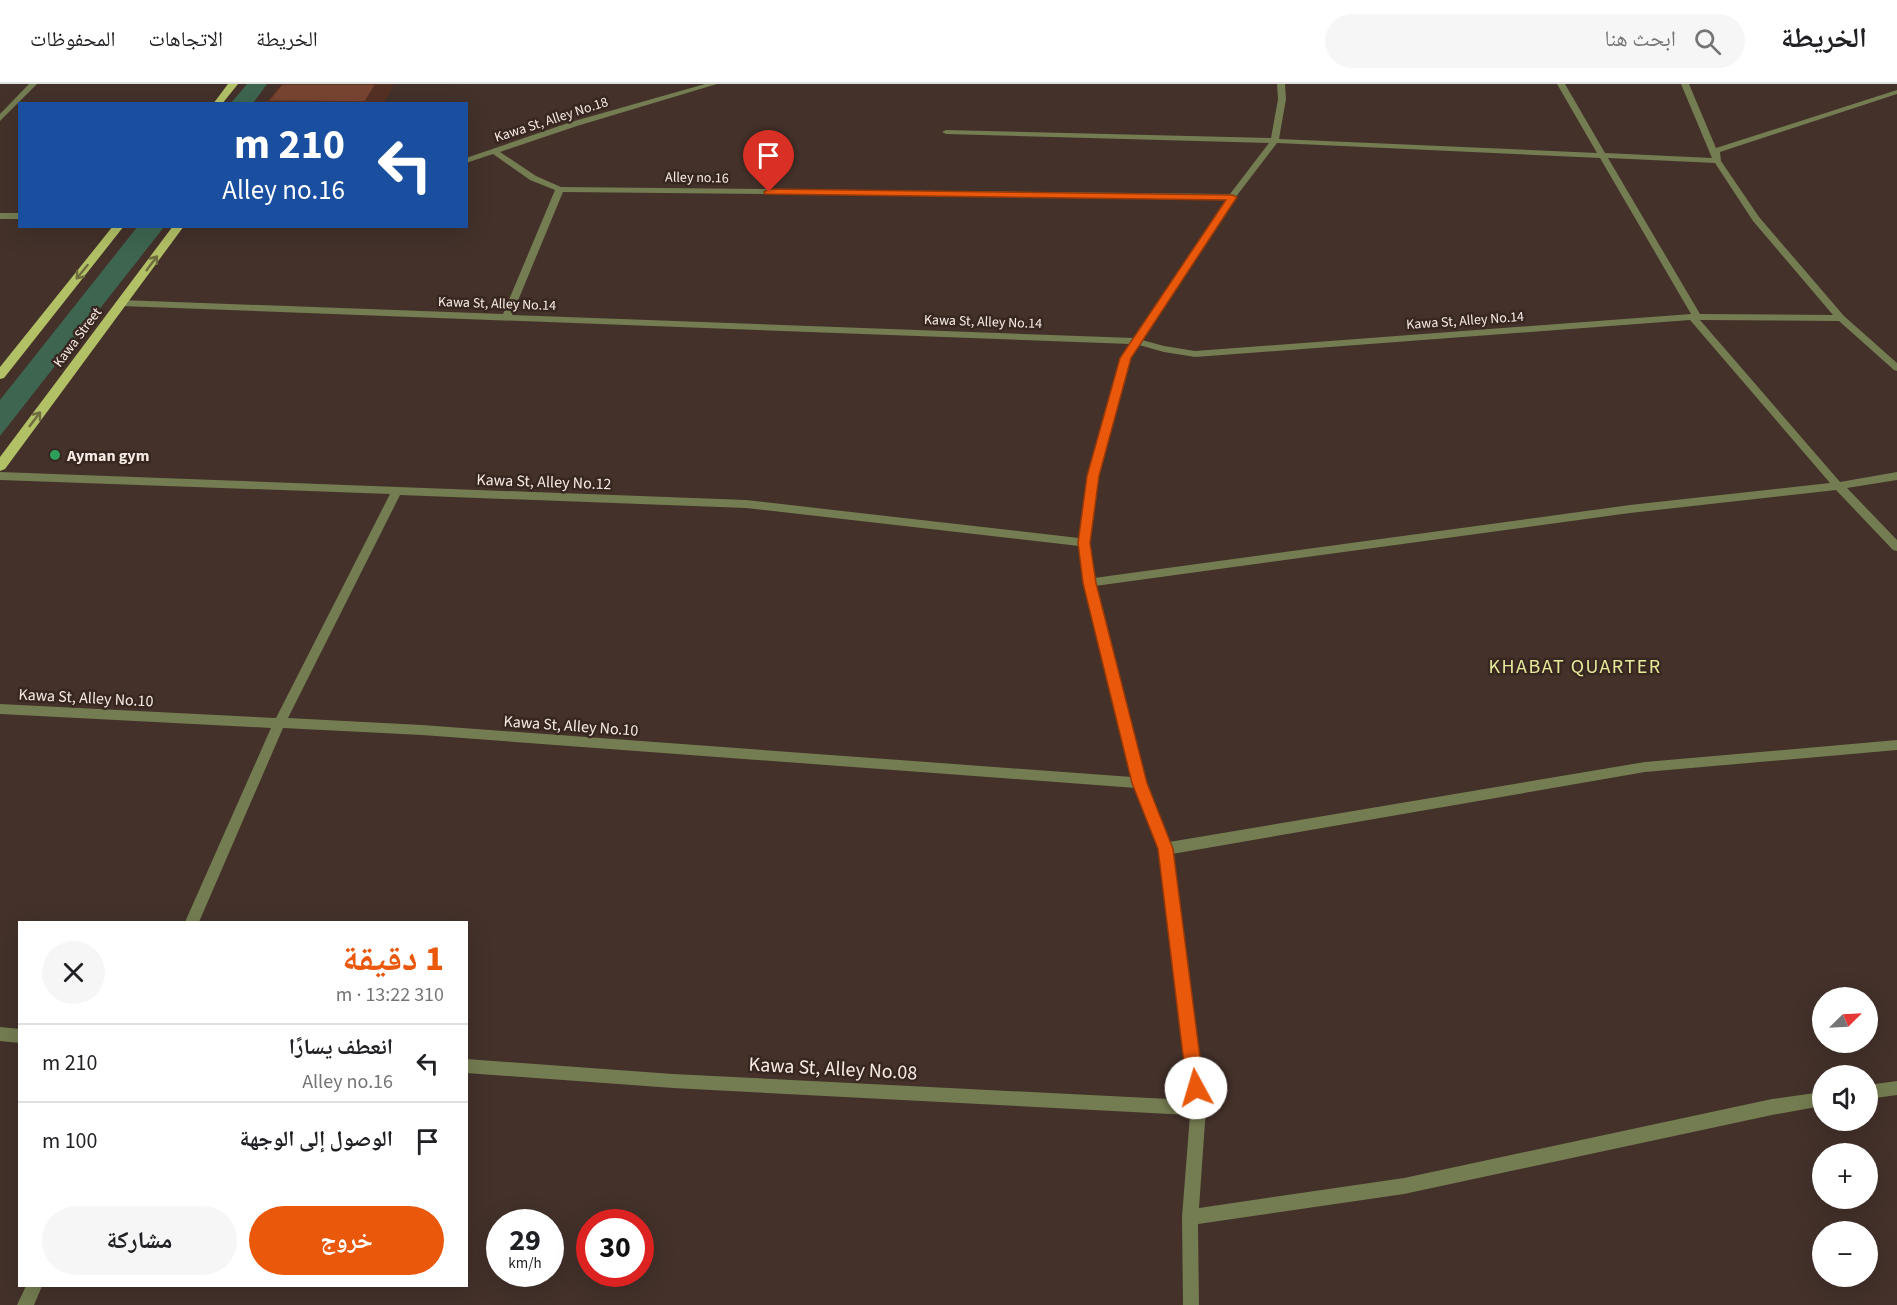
<!DOCTYPE html>
<html lang="ar">
<meta charset="utf-8">
<style>
body{margin:0;font-family:"Source Sans 3","Noto Naskh Arabic",sans-serif;background:#f6f6f6;color:#202124;direction:rtl;height:100vh;display:flex;flex-direction:column;font-size:22px;white-space:nowrap}
*{box-sizing:border-box;margin:0}
p{font-size:20px;color:#757577}
.icon{flex:none;width:33px;height:33px;fill:none;stroke:currentColor;stroke-width:2;stroke-linecap:round;stroke-linejoin:round}
.map{position:relative;flex:1;overflow:hidden;direction:ltr}
.side{position:absolute;left:18px;top:837px;width:450px;height:366px;display:flex;flex-direction:column;background:#fff;border-radius:0px;box-shadow:0 6px 24px #0002;direction:rtl}
.side>*{flex:none}
.banner{position:absolute;left:18px;top:18px;width:450px;height:126px;border-radius:0px;box-shadow:0 6px 24px #0002;direction:rtl;background:#1a4fa0;color:#fff;overflow:hidden}
.needle{width:39px;rotate:66deg}
.tools{position:absolute;left:1812px;top:903px;display:grid;gap:12px}
.tools a{display:grid;place-items:center;width:66px;height:66px;border-radius:50%;background:#fff;box-shadow:0 6px 24px #0002;font-size:30px}
.speed{position:absolute;left:486px;top:1125px;display:flex;gap:12px;font-size:30px;font-weight:700;text-align:center}
.speed>*{display:grid;place-content:center;width:78px;height:78px;border-radius:50%;background:#fff;box-shadow:0 6px 24px #0002;line-height:1}
.speed small{font-size:15px;font-weight:400}
.speed .limit{border:9px solid #d22;background:#fff;color:#111}
.pin{position:absolute;display:grid;place-items:center;width:51px;height:51px;color:#fff;margin:-62px -26px;border-radius:50% 50% 50% 0;rotate:-45deg;box-shadow:0 0 6px #0007}
.pin .icon{rotate:45deg}
.me{position:absolute;width:66px;margin:-33px;rotate:354deg;stroke-linejoin:round;filter:drop-shadow(0 0 4px #0008)}
.turn{display:flex;align-items:center;gap:21px;height:126px;padding:0 24px;font-size:27px}
.turn .icon{width:78px;height:78px;stroke-width:2.5}
.turn b{display:block;font-size:42px;line-height:51px}
.round{display:grid;place-items:center;flex:none;width:63px;height:63px;border-radius:32px;background:#f6f6f6}
.head{display:flex;align-items:center;justify-content:space-between;height:102px;padding:0 24px}
h1{font-size:36px;font-weight:700;line-height:45px;color:#ea580c}
.button{display:flex;gap:12px;margin-top:auto;padding:12px 24px}
.button a{flex:1;height:69px;border-radius:36px;background:#ea580c;color:#fff;font-size:24px;font-weight:700;line-height:69px;text-align:center}
.button a+a{background:#f6f6f6;color:#202124}
ul{padding:0;list-style:none}
li{display:flex;align-items:center;gap:18px;height:78px;padding:0 24px;border-top:2px solid #e0e0e0}
li div{flex:1}
li b{display:block;font-size:22px}
li em{font-style:normal}
header{display:flex;align-items:center;gap:36px;box-sizing:border-box;height:84px;padding:0 30px;background:#fff;border-bottom:2px solid #e0e0e0}
header strong{font-size:28px}
nav{display:flex;gap:33px;margin-inline-start:auto;font-size:21px}
.search{width:420px;height:54px;background:#f6f6f6;display:flex;align-items:center;gap:15px;box-sizing:border-box;padding:0 21px;border-radius:33px;color:#757577;font-size:22px}
.map>svg:first-child{display:block}
.green{fill:#3d654f}
.lines{fill:none;stroke-linecap:round;stroke-linejoin:round}
.minor{fill:#747c51;fill-rule:evenodd}
.primary{fill:#b2c066;fill-rule:evenodd}
.wall{fill:#673a2b}
.shaded-wall{fill:#543023}
.building{fill:#784432;stroke:#543023;stroke-width:1.5}
.oneway{stroke:#6f6c40}
.route{fill:#ea580c;stroke:#983908;stroke-width:1.5}
.leisure-dot{fill:#2e9e5b;stroke:#382720;stroke-width:2}
.labels{text-anchor:middle;stroke-width:5;stroke-linejoin:round;paint-order:stroke}
.far-street-label{font-size:14px;fill:#f7ebe6;stroke:#382720}
.poi-label{font-size:16px;font-weight:bold;fill:#f7ebe6;stroke:#382720;text-anchor:start}
.street-label{font-size:16px;fill:#f7ebe6;stroke:#382720}
.quarter-label{font-size:20px;letter-spacing:1.5px;fill:#e5e99a;stroke:#382720}
.near-street-label{font-size:20px;fill:#f7ebe6;stroke:#382720}
</style>
<header>
<strong>الخريطة</strong>
<div class="search"><svg class="icon" aria-label="search" viewBox="0 0 24 24"><circle cx="10" cy="10" r="6"/><path d="M15 15l6 6"/></svg>ابحث هنا</div>
<nav><a>الخريطة</a><a>الاتجاهات</a><a>المحفوظات</a></nav>
</header>
<div class="map">
<svg width="1897" height="1221" viewBox="0 0 1897 1221">
<rect width="100%" height="100%" fill="#43312a"/>
<!-- green -->
<g class="green">
<polygon points="247,0 267,0 253,19 231,19"/>
<polygon points="138,142 164,143 0,352 0,316"/>
</g>
<g class="lines">
<!-- minor -->
<g class="minor">
<polygon points="29,0 37,0 0,37 0,30"/>
<path d="M705,0H717L577,42L500,68L536,92L561,103L1230,110L1269,59L946,50L942,48L946,46L1271,54L1278,15L1277,0H1285L1286,15L1279,55L1597,69L1557,0H1565L1605,69L1712,74L1681,0H1689L1716,64L1897,6V10L1720,68L1721,77L1759,133L1844,232L1897,279V287L1894,286L1839,237L1700,236L1840,398L1897,388V396L1847,404L1897,456V467L1893,466L1836,406L1630,429L1095,502L1146,699L1169,758L1645,678L1897,656V666L1645,688L1172,770L1206,1024L1199,1124L1404,1094L1772,1015L1822,1008V1022L1772,1031L1404,1110L1198,1140L1199,1221H1183L1182,1133L1190,1031L673,1004L466,989V975L673,990L1189,1016L1158,765L1136,704L422,651L283,644L199,838H185L271,644L0,630V620L276,634L390,410L0,396V388L746,416L1079,454L1088,392L1120,274L1130,260L121,222L116,219L121,216L503,230L555,106L530,96L493,70L466,79V74L571,38ZM1277,59L1600,74L1691,230L1195,267L1164,262L1142,256L1235,114ZM1608,74L1715,79L1753,137L1833,231L1700,230ZM563,108L1226,115L1134,254L512,231ZM1690,236L1830,399L1630,421L1094,494L1089,459L1098,392L1130,274L1139,261L1164,268L1195,273ZM400,411L746,424L1079,462L1083,499L1132,693L422,641L288,634Z"/>
<rect x="0" y="129" width="20" height="6"/>
<polygon points="0,943 20,945 20,959 0,957"/>
<polygon points="1897,997 1897,1011 1868,1015 1868,1001"/>
<polygon points="26,1202 42,1202 34,1221 17,1221"/>
</g>
<!-- primary -->
<g class="primary">
<polygon points="228,0 238,0 222,20 213,20"/>
<polygon points="113,142 124,142 4,294 0,295 0,283"/>
<polygon points="173,142 184,142 5,385 0,387 0,373"/>
</g>
</g>
<!-- wall -->
<polygon class="wall" points="394,0 383,20 269,20 268,17"/>
<!-- shaded-wall -->
<polygon class="shaded-wall" points="376,0 394,0 383,20 366,20 365,18"/>
<!-- building -->
<polygon class="building" points="282,0 376,0 365,18 268,17"/>
<!-- one-way arrows -->
<defs><path id="oneway-shaft" d="M-6 0H5M1.5-3L5.5 0L1.5 3" fill="none" stroke-width="1.6" stroke-linecap="round" stroke-linejoin="round" transform="scale(1.5)"/></defs>
<g class="oneway">
<use href="#oneway-shaft" transform="translate(152 179) rotate(-53)"/>
<use href="#oneway-shaft" transform="translate(82 188) rotate(129)"/>
<use href="#oneway-shaft" transform="translate(35 335) rotate(-53)"/>
</g>
<!-- route -->
<polygon class="route" points="769,105 1232,111 1237,113 1131,274 1099,392 1090,459 1096,499 1147,699 1173,765 1204,1004 1202,1009 1196,1012 1190,1009 1187,1004 1158,765 1132,699 1083,499 1078,459 1087,392 1120,274 1226,116 765,110 764,108"/>
<!-- markers -->
<circle class="leisure-dot" cx="55" cy="371" r="6"/>
<g class="labels">
<!-- far-street labels -->
<g class="far-street-label">
<text transform="translate(551 35) rotate(-18)" y="5">Kawa St, Alley No.18</text>
<text transform="translate(697 93) rotate(1)" y="5">Alley no.16</text>
<text transform="translate(497 219) rotate(2)" y="5">Kawa St, Alley No.14</text>
<text transform="translate(1465 236) rotate(-4)" y="5">Kawa St, Alley No.14</text>
<text transform="translate(983 237) rotate(2)" y="5">Kawa St, Alley No.14</text>
<text transform="translate(77 253) rotate(-53)" y="5">Kawa Street</text>
</g>
<!-- poi labels -->
<g class="poi-label">
<text x="67" y="377">Ayman gym</text>
</g>
<!-- street labels -->
<g class="street-label">
<text transform="translate(544 397) rotate(2)" y="6">Kawa St, Alley No.12</text>
<text transform="translate(86 613) rotate(3)" y="6">Kawa St, Alley No.10</text>
<text transform="translate(571 641) rotate(4)" y="6">Kawa St, Alley No.10</text>
</g>
<!-- quarter labels -->
<g class="quarter-label">
<text x="1575" y="589">KHABAT QUARTER</text>
</g>
<!-- near-street labels -->
<g class="near-street-label">
<text transform="translate(833 984) rotate(3)" y="7">Kawa St, Alley No.08</text>
</g>
</g>
</svg>
<div class="tools">
<a><svg class="needle" viewBox="-14 -14 28 28"><path d="M0-13l5 13h-10z" fill="#e53935"/><path d="M0 13l5-13h-10z" fill="#757577"/></svg></a>
<a><svg class="icon" aria-label="sound" viewBox="0 0 24 24"><path d="M4 9h4l5-4v14l-5-4H4zM17 9q2 3 0 6"/></svg></a>
<a>+</a>
<a>−</a>
</div>
<div class="speed"><div>29<small>km/h</small></div><div class="limit">30</div></div>
<div class="pin" style="left:769px;top:108px;background:#d93025"><svg class="icon" aria-label="arrive" viewBox="0 0 24 24"><path d="M6 21V4h12l-3 4 3 4H6"/></svg></div>
<svg class="me" style="left:1196px;top:1004px" viewBox="-20 -20 40 40"><circle r="19" fill="#fff"/><path d="M0-13L10 11 0 6-10 11z" fill="#ea580c"/></svg>
<div class="banner">
<div class="turn"><svg class="icon" aria-label="left" viewBox="0 0 24 24"><path d="M17 20v-9H6M10 6l-5 5 5 5"/></svg><div><b>210 m</b>Alley no.16</div></div>
</div>
<section class="side">
<div class="head"><div><h1>1 دقيقة</h1><p>310 m · 13:22</p></div><a class="round"><svg class="icon" aria-label="close" viewBox="0 0 24 24"><path d="M6 6l12 12M18 6L6 18"/></svg></a></div>
<ul>
<li><svg class="icon" aria-label="left" viewBox="0 0 24 24"><path d="M17 20v-9H6M10 6l-5 5 5 5"/></svg><div><b>انعطف يسارًا</b><p>Alley no.16</p></div><em>210 m</em></li>
<li><svg class="icon" aria-label="arrive" viewBox="0 0 24 24"><path d="M6 21V4h12l-3 4 3 4H6"/></svg><div><b>الوصول إلى الوجهة</b></div><em>100 m</em></li>
</ul>
<div class="button"><a>خروج</a><a>مشاركة</a></div>
</section>
</div>
